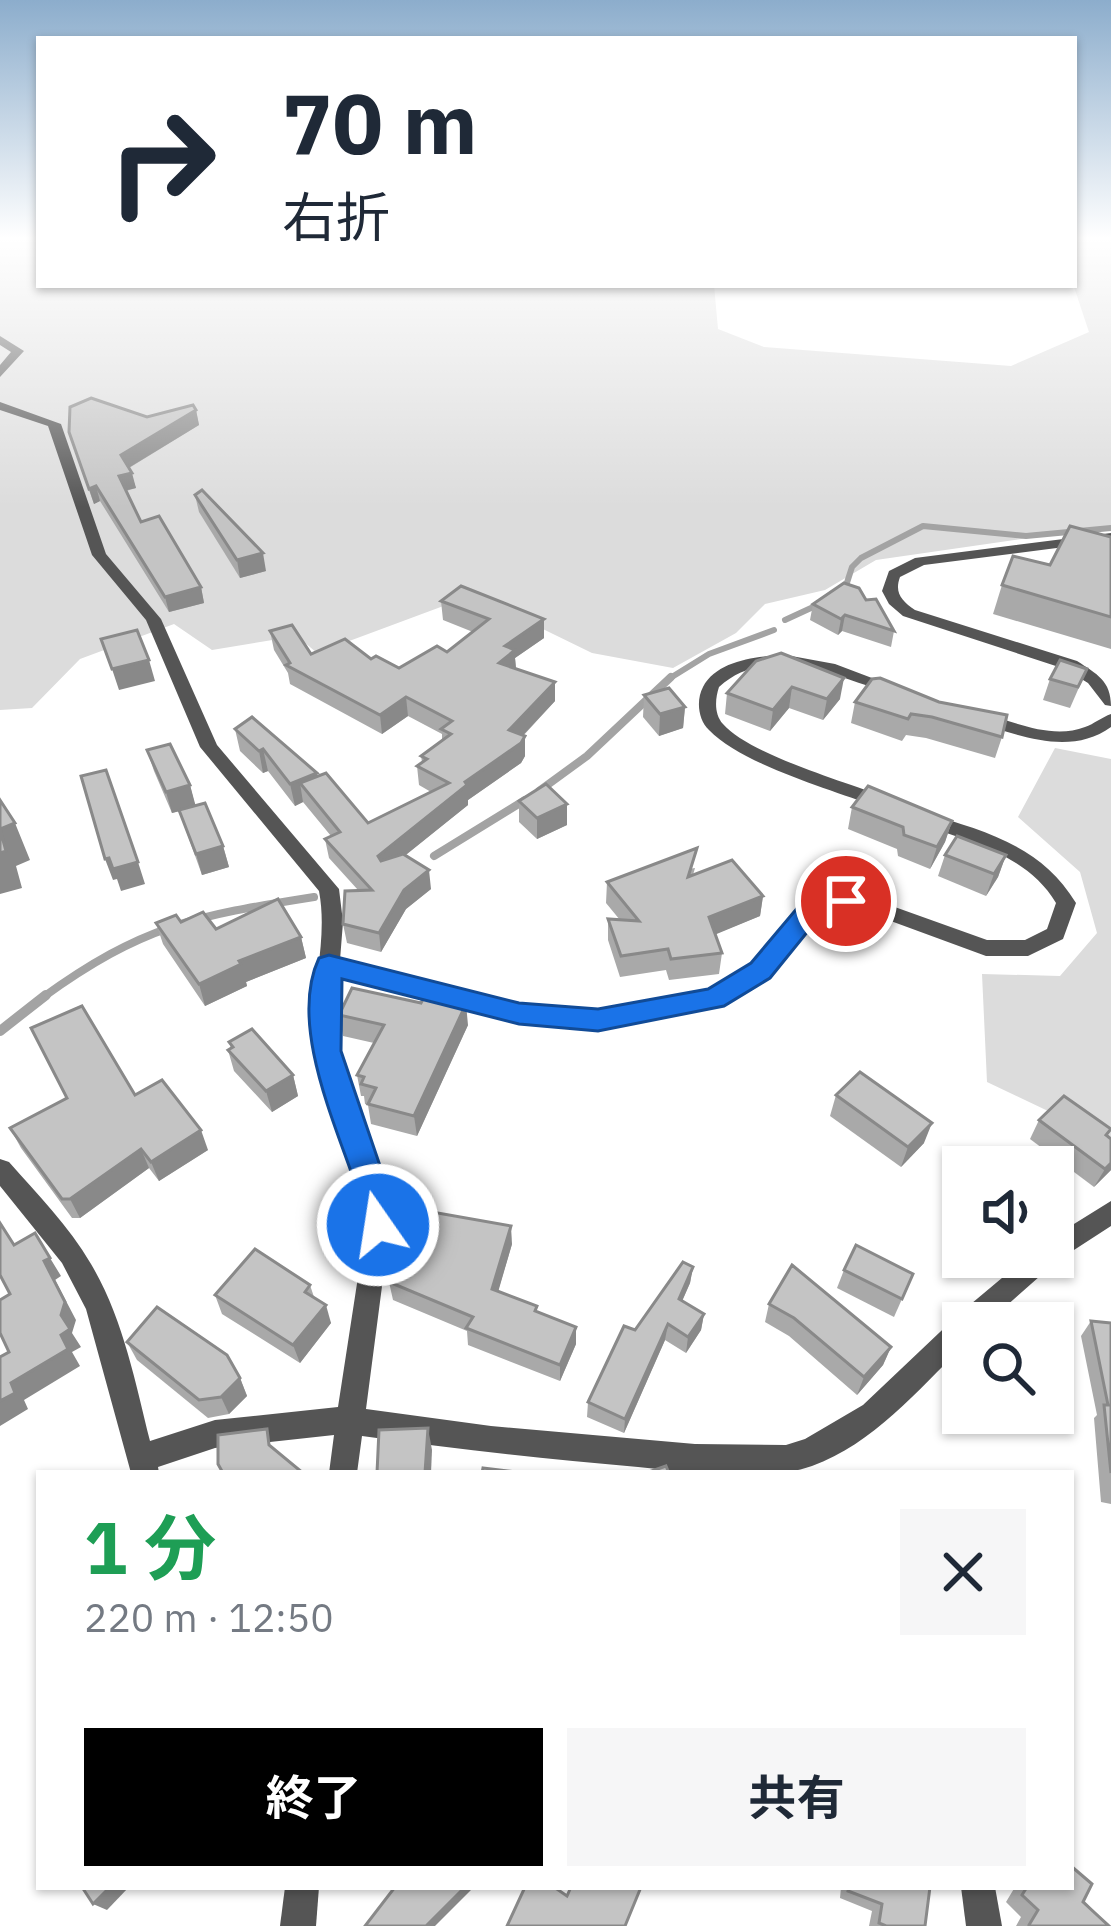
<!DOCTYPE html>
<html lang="ja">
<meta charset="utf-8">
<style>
body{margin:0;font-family:"IBM Plex Sans","Noto Sans JP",sans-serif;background:#f6f6f7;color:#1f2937;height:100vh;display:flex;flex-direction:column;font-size:45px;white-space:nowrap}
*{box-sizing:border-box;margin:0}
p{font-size:39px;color:#747a83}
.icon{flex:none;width:66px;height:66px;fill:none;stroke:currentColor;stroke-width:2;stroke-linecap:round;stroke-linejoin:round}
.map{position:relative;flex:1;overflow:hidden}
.sheet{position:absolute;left:36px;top:1470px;width:1038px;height:420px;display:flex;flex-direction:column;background:#fff;border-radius:0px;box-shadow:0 3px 9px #0004}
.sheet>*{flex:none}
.hud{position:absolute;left:36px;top:36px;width:1041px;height:252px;border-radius:0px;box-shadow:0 3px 9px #0004;background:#fff;color:#1f2937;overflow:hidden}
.buttons{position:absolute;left:942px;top:1146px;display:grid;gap:24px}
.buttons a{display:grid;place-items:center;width:132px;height:132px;border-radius:0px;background:#fff;box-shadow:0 3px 9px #0004;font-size:60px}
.pin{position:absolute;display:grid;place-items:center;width:102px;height:102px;color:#fff;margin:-51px;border:6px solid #fff;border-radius:50%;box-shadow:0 3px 12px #0007}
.me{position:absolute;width:132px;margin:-66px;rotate:347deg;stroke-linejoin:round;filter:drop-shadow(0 0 9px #0008)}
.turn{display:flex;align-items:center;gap:42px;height:252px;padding:0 48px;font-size:54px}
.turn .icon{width:156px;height:156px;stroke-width:2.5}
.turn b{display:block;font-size:84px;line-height:102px}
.round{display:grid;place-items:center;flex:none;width:126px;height:126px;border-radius:0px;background:#f6f6f7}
.summary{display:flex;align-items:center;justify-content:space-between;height:204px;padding:0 48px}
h1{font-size:72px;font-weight:700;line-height:90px;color:#1e9e55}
.primary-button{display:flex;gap:24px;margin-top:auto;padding:24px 48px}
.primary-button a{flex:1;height:138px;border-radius:0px;background:#000;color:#fff;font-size:48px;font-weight:700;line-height:138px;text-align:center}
.primary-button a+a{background:#f6f6f7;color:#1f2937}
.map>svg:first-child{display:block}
.green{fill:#dcdcdc}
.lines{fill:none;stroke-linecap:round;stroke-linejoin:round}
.stream-far2{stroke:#a3a3a3;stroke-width:6}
.stream-far1{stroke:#a3a3a3;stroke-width:8}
.stream{stroke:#a3a3a3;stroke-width:10}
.minor{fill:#555;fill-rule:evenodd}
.wall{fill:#a9a9a9}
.shaded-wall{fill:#898989}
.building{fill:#c4c4c4;stroke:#898989;stroke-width:3}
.route{fill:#1a73e8;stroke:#114b97;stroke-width:3}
</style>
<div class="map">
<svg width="1111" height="1926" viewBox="0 0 1111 1926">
<rect width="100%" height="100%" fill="#fff"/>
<!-- green -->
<g class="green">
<polygon points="0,237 39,237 39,285 714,285 718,329 764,347 1011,366 1089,332 1074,287 1069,285 1074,285 1074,237 1111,237 1111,526 876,560 825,590 765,604 736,633 673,668 592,653 473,595 317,653 297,636 212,650 174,624 80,659 32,708 0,710"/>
<polygon points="1055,748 1111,759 1111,1141 987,1082 982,974 1060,976 1097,933 1080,872 1018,817"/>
</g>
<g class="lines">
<!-- stream-far2 -->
<g class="stream-far2">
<polyline points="844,592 852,567 861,558 923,526 1026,536 1111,528"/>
<polyline points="785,620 824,602"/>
<polyline points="667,680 709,654 774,630"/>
</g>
<!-- stream-far1 -->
<g class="stream-far1">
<polyline points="539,791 587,756 671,677"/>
<polyline points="434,856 525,800"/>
<path d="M42,998C143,925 194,916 314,897"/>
</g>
<!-- stream -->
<polyline class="stream" points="0,1031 46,995"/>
<!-- minor -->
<g class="minor">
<polygon points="0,336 24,351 0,377 0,365 11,352 0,345"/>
<path d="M0,402L61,424L106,554L161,619L217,745L339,889L343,922L340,960L519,1005L598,1012L709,991L753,965L793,913L832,894L878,901L987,940H1025L1047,929L1056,903C1027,854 969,842 918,823L916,819L918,815L925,813C985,831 1042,846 1076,903L1063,939L1028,956H986L869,913L835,908L807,923L767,977L722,1004L598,1028L519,1021L339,975C332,1032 342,1081 363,1134C374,1164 387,1192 390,1225L366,1409L491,1426L695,1444L786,1445L805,1439L863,1405L959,1314L1027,1257H1053V1237L1111,1201V1226L1057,1261L987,1323H963V1346C918,1390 873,1444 812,1466C763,1483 690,1472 638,1467C545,1459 454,1449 362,1436L357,1473H329L334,1435L215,1448L158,1467L159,1473H131L86,1309L62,1263L0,1186V1159L9,1162C37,1194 69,1226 91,1264C123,1318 135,1381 150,1441L215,1420L338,1407L366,1225C361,1163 323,1109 315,1048C308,995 329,944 319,891L200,747L146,620L92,555L48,426L0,410Z"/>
<path d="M1111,533V541L924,565L900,577C894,593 902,601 915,610L1077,661C1097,674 1111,681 1111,706L1105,705L1088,683L1065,669L903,616L889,604L882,591L889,571L915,558Z"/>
<path d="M786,655L835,664L901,689L893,694C838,678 770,641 719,687C715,699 714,714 723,724C750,755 849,783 891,799L893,803L891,807H877C830,789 743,765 709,730C698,720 696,700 703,687C717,660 759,656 786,655Z"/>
<path d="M980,712C1012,721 1051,740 1085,727C1094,724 1102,717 1111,714V727C1070,757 1017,735 974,721L971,717Z"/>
<polygon points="285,1887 319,1887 316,1926 280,1926"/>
<polygon points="961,1887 995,1887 1002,1926 966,1926"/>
</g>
</g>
<!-- wall -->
<g class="wall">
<polygon points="196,410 199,425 129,468 136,488 126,491 141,522 201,587 204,603 169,612 100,501 94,504 74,447 147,417"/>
<polygon points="195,495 266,571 240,578 199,512"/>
<polygon points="1111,537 1111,649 993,614 1002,585"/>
<polygon points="866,600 894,631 891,647 842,631 838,635 810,620 813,604"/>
<polygon points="441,601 544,638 515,658 516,668 555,701 523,736 525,756 521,763 468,800 468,805 405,855 431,889 406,909 381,952 347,943 343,924 358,890 329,858 325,839 331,836 303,802 295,806 268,771 263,773 240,751 235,729 317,776 368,823 431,792 419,785 417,766 422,762 421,756 442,740 442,734 408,716 382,734 290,684 288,673 274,650 270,631 311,654 371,659 399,668 447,652 473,632 443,620"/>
<polygon points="781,653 840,699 823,720 789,708 770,731 725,714 727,693"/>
<polygon points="1087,669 1070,708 1043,700 1050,679"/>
<polygon points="872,679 1002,737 995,758 926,738 906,735 902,741 851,723 855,702"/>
<polygon points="644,695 685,707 683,728 659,736 643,717"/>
<polygon points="147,750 190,785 195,806 223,846 229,867 202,875 179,811 172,813 154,771"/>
<polygon points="519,801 567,804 567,825 537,839 519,822"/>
<polygon points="852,807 952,821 945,842 930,869 898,856 897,849 848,829"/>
<polygon points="945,855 1006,855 998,877 986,896 938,876"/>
<polygon points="695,868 693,875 763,896 760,916 715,934 722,953 719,974 669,980 666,970 620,977 608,940 608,919 620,920 606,903 607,882"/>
<polygon points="181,922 216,929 301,937 306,958 246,982 247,986 205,1006 163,944 156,923"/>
<polygon points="339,1015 468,1025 417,1136 371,1124 368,1105 365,1104 364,1096 361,1096 357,1075 374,1043 343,1036"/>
<polygon points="229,1042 293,1075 298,1096 272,1112 234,1071 228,1050 231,1048"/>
<polygon points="135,1095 208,1150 159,1181 149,1168 80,1218 72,1218 21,1148 10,1128"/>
<polygon points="836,1095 924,1143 901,1167 830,1116"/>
<polygon points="1039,1120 1107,1136 1111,1139 1111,1170 1094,1187 1030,1139"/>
<polygon points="406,1239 512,1244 498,1291 538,1312 576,1327 576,1344 560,1381 468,1345 467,1331 393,1300 389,1282 408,1250"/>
<polygon points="693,1267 690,1283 682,1301 704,1314 701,1330 686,1353 665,1340 624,1433 587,1417 588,1402 635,1330"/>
<polygon points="844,1270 913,1274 894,1317 837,1288"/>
<polygon points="310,1285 314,1297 331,1323 300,1363 222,1314 215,1295"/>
<polygon points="769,1304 891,1347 883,1365 857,1395 789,1336 765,1322"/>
<polygon points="1091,1321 1111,1323 1111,1504 1101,1502 1094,1418 1097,1415 1081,1336"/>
<polygon points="127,1342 240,1378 247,1396 229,1414 208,1418 137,1360"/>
<polygon points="841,1887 930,1887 925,1926 869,1926 872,1911 840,1898"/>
<polygon points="1015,1887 1071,1887 1109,1926 1016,1926 1021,1917 1006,1902"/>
</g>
<!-- shaded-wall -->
<g class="shaded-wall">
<polygon points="196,410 199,425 125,470 121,455"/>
<polygon points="132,473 136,488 123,491 119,476"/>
<polygon points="96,486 100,501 94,504 89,489"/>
<polygon points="263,553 266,571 240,578 237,560"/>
<polygon points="201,587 204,603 169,612 165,597"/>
<polygon points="845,615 842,631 838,635 841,619"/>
<polygon points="544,619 544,638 515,658 516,669 499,663 505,646"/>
<polygon points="149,660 155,681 119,690 112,669"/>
<polygon points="844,678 840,699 823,720 827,699"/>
<polygon points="555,682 555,701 510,749 509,730"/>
<polygon points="792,687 789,708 770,731 773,710"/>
<polygon points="406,697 408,716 382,734 380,715"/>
<polygon points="685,707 683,728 659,736 660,714"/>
<polygon points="525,736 525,756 521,763 468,800 468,805 381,875 378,856 465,782"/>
<polygon points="263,749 268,771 263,773 259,751"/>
<polygon points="317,773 321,795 300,783 303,802 295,806 290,784"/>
<polygon points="190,785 196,807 172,813 166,792"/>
<polygon points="567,804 567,825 537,839 537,818"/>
<polygon points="952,821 945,842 930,869 937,847"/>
<polygon points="15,823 30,860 16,866 22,888 0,894 0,829"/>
<polygon points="223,846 229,867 202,875 196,854"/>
<polygon points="1006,855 998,877 986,896 994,874"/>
<polygon points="109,858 138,862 145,884 121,891 117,879 113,880 105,859"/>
<polygon points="429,870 431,889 406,909 381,952 379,933 404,890"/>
<polygon points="763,896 760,916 707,938 709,917"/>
<polygon points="301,937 306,958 246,982 247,986 205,1006 199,984 239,961"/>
<polygon points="466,1004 468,1025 417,1136 414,1116"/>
<polygon points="293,1075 298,1096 272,1112 266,1091"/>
<polygon points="932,1123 924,1143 901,1167 908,1147"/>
<polygon points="201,1130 208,1150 159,1181 151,1162"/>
<polygon points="141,1149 149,1168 80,1218 70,1199"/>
<polygon points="1111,1163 1111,1170 1094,1187 1105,1169"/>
<polygon points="511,1226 512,1244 494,1306 492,1289"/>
<polygon points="50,1258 61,1276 55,1280 76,1320 72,1333 81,1347 72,1352 80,1366 24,1400 28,1409 0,1426 0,1401 11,1383 61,1335 61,1315 44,1261"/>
<polygon points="693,1267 690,1283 676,1315 679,1299"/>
<polygon points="326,1305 331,1323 300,1363 293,1345"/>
<polygon points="704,1314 701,1330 686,1353 688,1337"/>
<polygon points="668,1324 665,1340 624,1433 625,1419"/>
<polygon points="576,1327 576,1344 560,1381 560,1365"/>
<polygon points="891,1347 883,1365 857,1395 864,1377"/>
<polygon points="240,1378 247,1396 229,1414 221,1397"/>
<polygon points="428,1428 432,1450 431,1473 425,1473"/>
<polygon points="110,1887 129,1887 107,1910 93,1904"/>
<polygon points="465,1887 474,1887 435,1926 426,1926"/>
</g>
<!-- building -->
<g class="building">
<polygon points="91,398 147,417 193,405 196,410 121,455 132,473 119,476 141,522 159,516 201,587 165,597 96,486 89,489 69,432 70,407"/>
<polygon points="202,490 263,553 237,560 195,495"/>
<polygon points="1070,526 1111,537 1111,617 1002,585 1013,556 1050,565"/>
<polygon points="844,583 859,588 866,600 876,599 894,631 845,615 841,619 813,604"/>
<polygon points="461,586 544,619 505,646 515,650 499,663 555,682 509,730 525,736 521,743 465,782 467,785 378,856 381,861 403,854 429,870 404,890 379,933 343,924 345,891 372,890 325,839 340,832 300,783 326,773 368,823 449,783 417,766 427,759 421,756 451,734 441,729 452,721 406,697 380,715 286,665 290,663 270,631 292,625 311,654 345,639 371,659 376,656 399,668 437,646 447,652 489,619 441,601"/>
<polygon points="137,630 149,660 112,669 101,639"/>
<polygon points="781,653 844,678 827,699 792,687 773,710 727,693 756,661"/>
<polygon points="1060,660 1087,669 1078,687 1050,679"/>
<polygon points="880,678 939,702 1007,715 1002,737 932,717 911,714 908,719 855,702 872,679"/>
<polygon points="669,688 685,707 660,714 644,695"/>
<polygon points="252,717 317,773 290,784 263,749 259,751 235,729"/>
<polygon points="170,744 190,785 166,792 147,750"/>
<polygon points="106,770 138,862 113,869 109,858 105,859 81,776"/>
<polygon points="546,784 567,804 537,818 519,801"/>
<polygon points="868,786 952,821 937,847 904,835 903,827 852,807"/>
<polygon points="0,800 15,823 0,829"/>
<polygon points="205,803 223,846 196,854 179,810"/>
<polygon points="0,829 6,851 0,853"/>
<polygon points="957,836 1006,855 994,874 945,855"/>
<polygon points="697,848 688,877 732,860 763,896 709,917 722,953 671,959 668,949 621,956 608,919 639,921 607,882"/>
<polygon points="278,899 301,937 239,961 241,964 199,984 156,923 176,915 181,922 203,912 216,929"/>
<polygon points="352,988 421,1003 425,995 466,1004 414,1116 368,1104 376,1088 361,1084 364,1077 357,1075 384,1025 339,1015"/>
<polygon points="82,1006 135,1095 162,1080 201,1130 151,1162 141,1149 70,1199 62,1199 10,1128 67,1098 31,1028"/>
<polygon points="252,1029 293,1075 266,1091 228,1050 233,1047 229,1042"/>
<polygon points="860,1072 932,1123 908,1147 836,1095"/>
<polygon points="1064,1096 1111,1129 1106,1135 1111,1139 1111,1163 1105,1169 1039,1120"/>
<polygon points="415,1209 511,1226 492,1289 537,1306 535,1311 576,1327 560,1365 466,1328 473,1317 389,1282 414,1240 406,1239"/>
<polygon points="0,1223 14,1245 35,1233 50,1258 44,1261 65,1302 61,1315 70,1329 61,1335 68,1349 11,1383 15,1393 0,1401 0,1357 9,1352 0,1333 0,1300 10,1294 0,1275"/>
<polygon points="856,1245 913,1274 902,1299 844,1270"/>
<polygon points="255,1249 310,1285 305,1292 326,1305 293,1345 215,1295"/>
<polygon points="683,1262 693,1267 679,1299 704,1314 688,1337 668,1324 625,1419 588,1402 624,1326 635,1330"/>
<polygon points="792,1265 891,1347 864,1377 794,1318 769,1304"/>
<polygon points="157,1307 227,1355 240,1378 221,1397 199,1400 127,1342"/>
<polygon points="1028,1316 1037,1323 1021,1323"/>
<polygon points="1091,1321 1111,1323 1111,1473 1104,1405 1108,1405"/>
<polygon points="428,1428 425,1473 377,1473 379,1430"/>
<polygon points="267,1429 269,1445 303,1473 223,1473 218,1464 218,1435"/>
<polygon points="666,1466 669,1473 646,1473"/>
<polygon points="483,1468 525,1473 482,1473"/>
<polygon points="1071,1866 1092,1884 1083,1902 1109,1926 1030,1926 1029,1925 1038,1910 1022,1895 1027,1887 1071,1887"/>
<polygon points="82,1887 110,1887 93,1904"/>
<polygon points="395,1887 465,1887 426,1926 365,1926"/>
<polygon points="525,1887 554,1887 567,1896 571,1887 641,1887 625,1926 507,1926"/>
<polygon points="849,1887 930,1887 925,1926 886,1926 879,1923 882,1904 848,1891"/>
</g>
<!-- sky -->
<linearGradient id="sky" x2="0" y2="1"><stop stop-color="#8cadcc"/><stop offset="0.47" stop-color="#fff"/><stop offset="1" stop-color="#fff" stop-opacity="0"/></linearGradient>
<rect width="1111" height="507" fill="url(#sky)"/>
<!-- route -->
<path class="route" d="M846,891L855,894L859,901L855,907L821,915L770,978L724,1006L598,1031L519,1024L342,979L341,1051L392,1201L394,1225L390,1235L378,1239L367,1235C360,1221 362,1205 357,1189C336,1125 288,1024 319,958L329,955L519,1003L598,1009L708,989L751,963L804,900Z"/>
</svg>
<div class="buttons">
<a><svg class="icon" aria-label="sound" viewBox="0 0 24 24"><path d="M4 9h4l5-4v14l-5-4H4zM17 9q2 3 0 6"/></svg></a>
<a><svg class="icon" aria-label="search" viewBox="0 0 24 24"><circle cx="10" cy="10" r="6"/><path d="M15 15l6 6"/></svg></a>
</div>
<div class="pin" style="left:846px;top:901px;background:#d93025"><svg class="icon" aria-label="arrive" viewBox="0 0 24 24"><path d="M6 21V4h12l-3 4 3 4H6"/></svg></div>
<svg class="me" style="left:378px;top:1225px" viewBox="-20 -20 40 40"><circle r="17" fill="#1a73e8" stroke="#fff" stroke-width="3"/><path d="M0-11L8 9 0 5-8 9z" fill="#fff"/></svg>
<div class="hud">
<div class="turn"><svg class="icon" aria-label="right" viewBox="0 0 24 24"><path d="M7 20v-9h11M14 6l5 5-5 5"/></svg><div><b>70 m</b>右折</div></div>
</div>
<section class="sheet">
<div class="summary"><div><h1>1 分</h1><p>220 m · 12:50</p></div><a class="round"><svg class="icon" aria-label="close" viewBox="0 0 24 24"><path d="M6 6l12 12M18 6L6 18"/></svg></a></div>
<div class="primary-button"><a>終了</a><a>共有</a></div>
</section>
</div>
